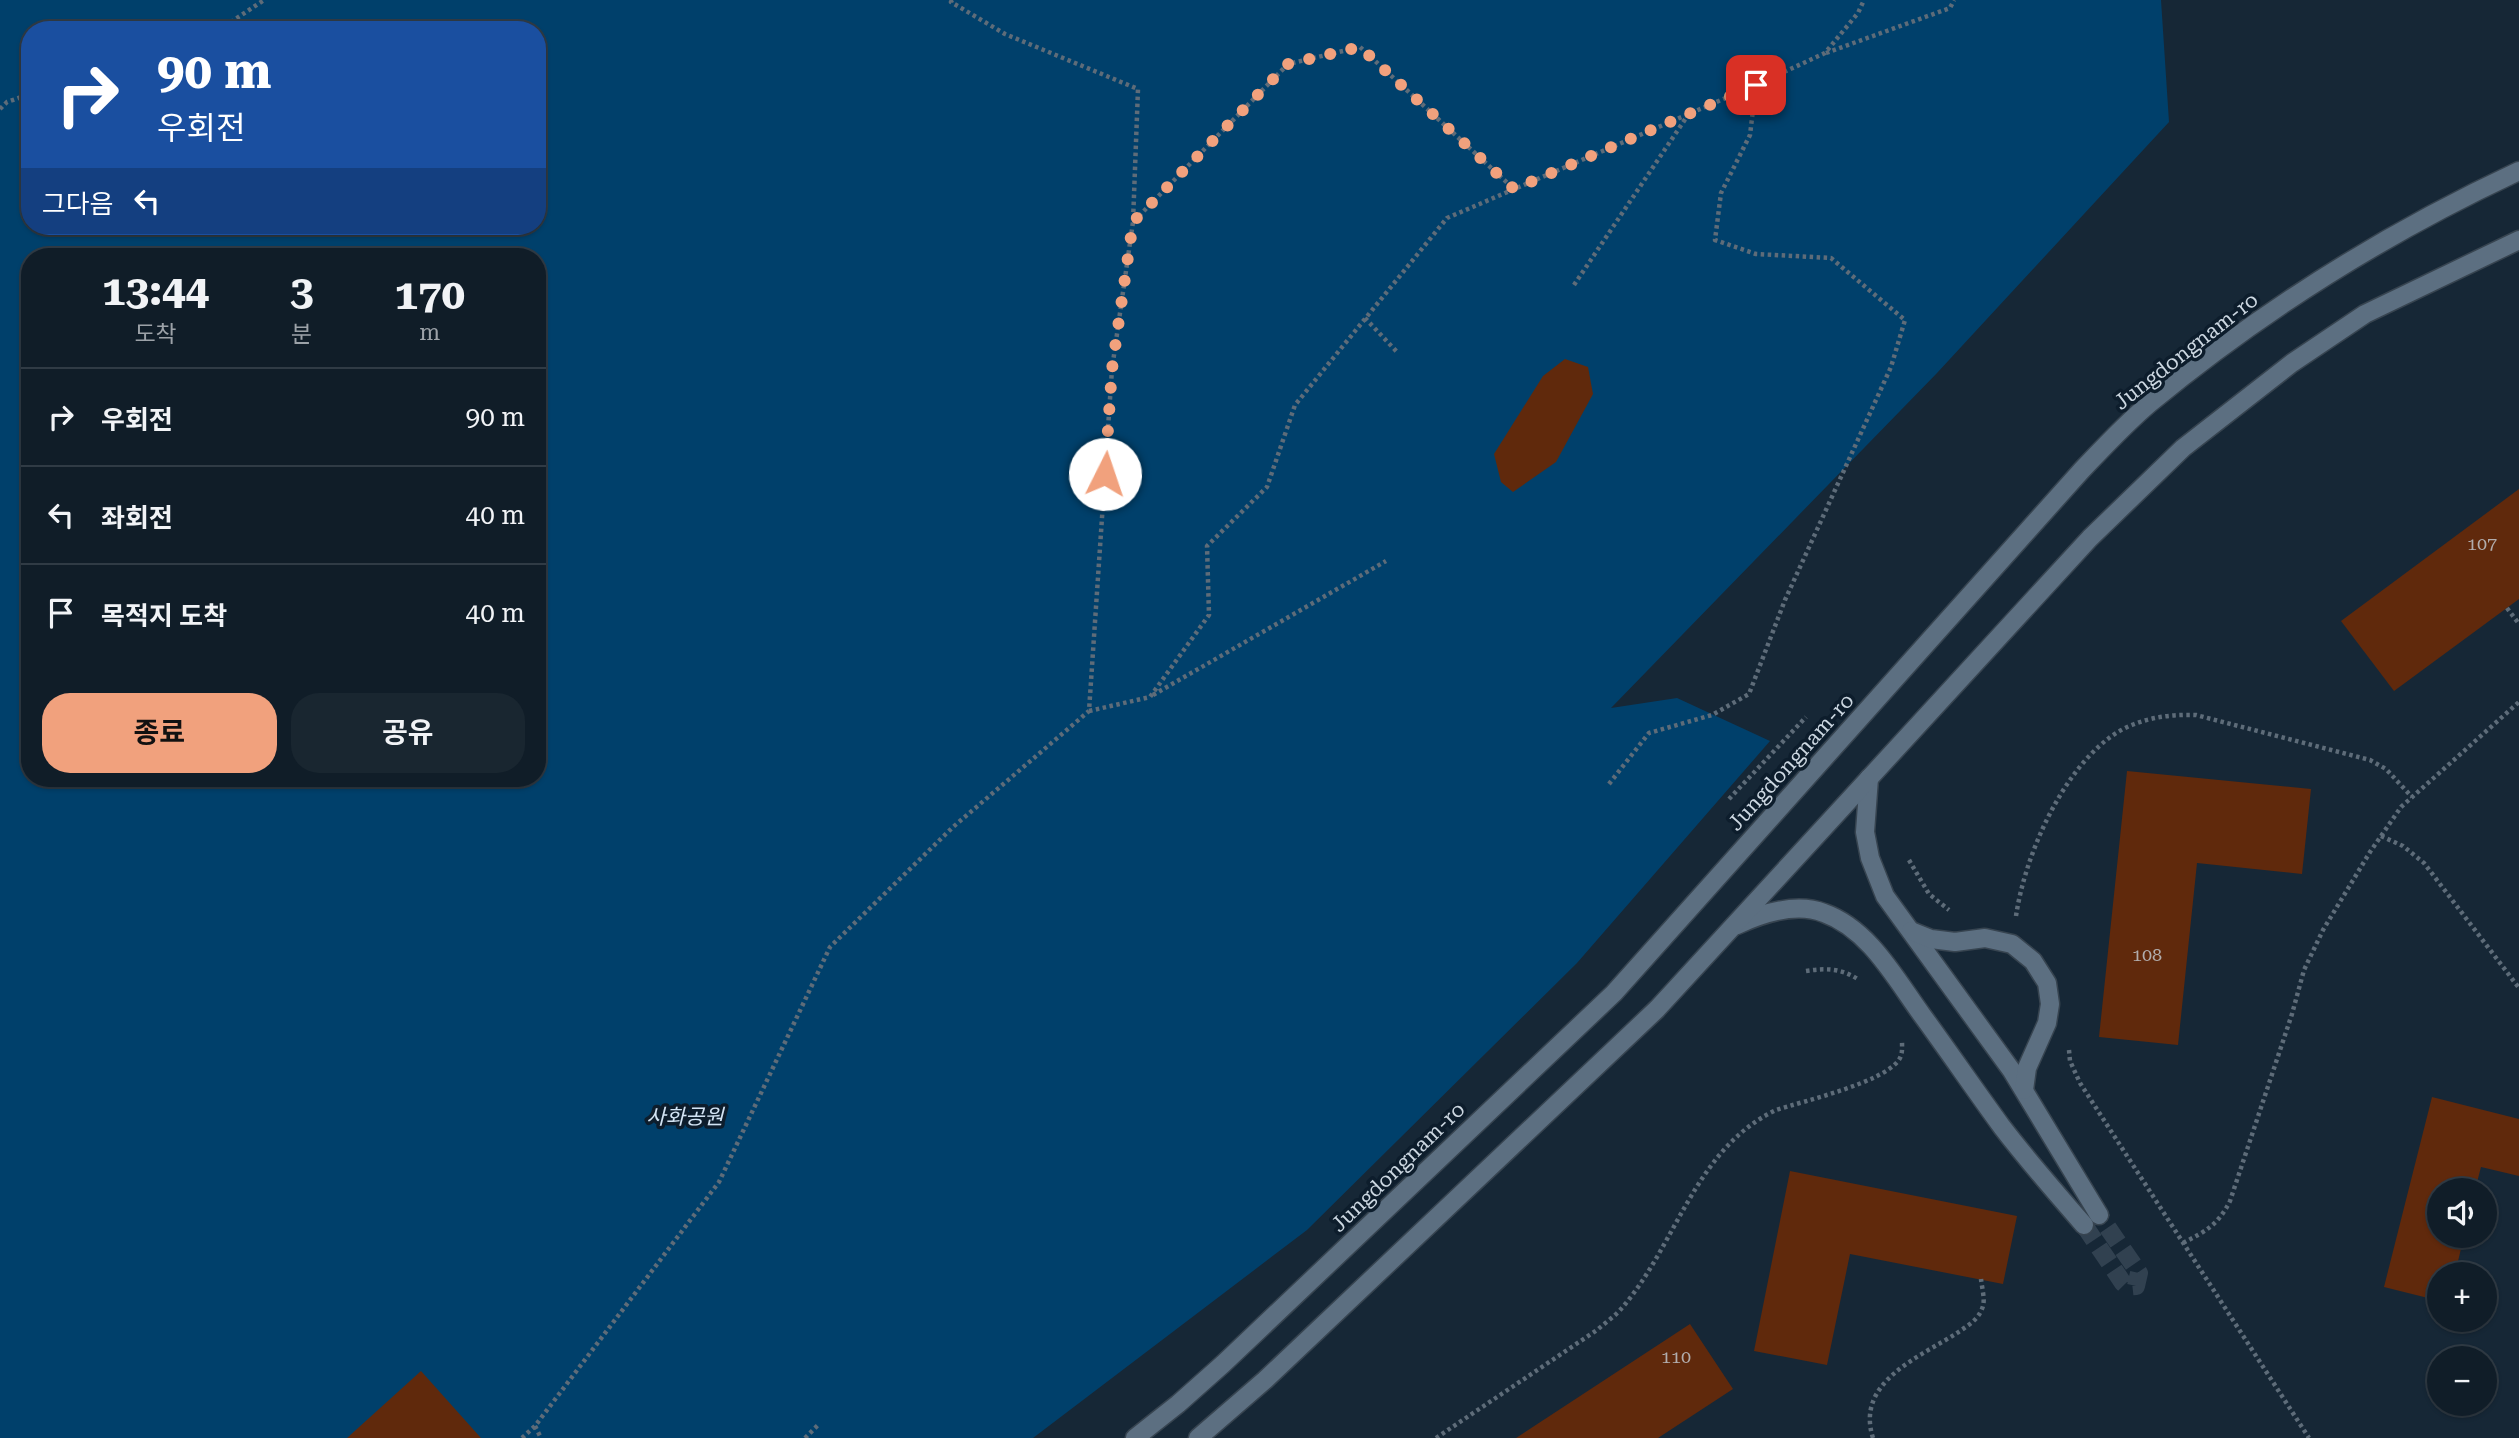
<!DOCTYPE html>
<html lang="ko">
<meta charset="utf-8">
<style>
body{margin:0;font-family:"Roboto Serif","Noto Sans KR",serif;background:#192630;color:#f1f3f6;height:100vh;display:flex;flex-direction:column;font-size:26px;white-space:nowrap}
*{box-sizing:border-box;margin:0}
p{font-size:23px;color:#9ca2a8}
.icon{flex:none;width:38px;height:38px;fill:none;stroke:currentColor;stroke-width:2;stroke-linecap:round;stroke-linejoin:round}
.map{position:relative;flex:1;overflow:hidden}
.drawer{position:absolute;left:21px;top:248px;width:525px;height:539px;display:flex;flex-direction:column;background:#101d28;border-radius:28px;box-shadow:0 2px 5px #0004,0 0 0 2px #303b45}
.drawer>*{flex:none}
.guide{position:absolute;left:21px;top:21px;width:525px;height:214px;border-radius:28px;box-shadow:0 2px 5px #0004,0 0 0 2px #303b45;background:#1a4fa0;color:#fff;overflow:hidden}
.buttons{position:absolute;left:2427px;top:1178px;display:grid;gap:14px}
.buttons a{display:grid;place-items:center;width:70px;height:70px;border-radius:50%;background:#101d28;box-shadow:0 2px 5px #0004,0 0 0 2px #303b45;font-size:35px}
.pin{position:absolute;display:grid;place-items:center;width:60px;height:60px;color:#fff;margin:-30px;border-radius:14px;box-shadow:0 4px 10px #0006}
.me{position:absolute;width:77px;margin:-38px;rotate:4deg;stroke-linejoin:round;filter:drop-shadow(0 0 5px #0008)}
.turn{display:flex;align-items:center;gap:24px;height:147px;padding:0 21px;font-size:32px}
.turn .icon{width:91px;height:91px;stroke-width:2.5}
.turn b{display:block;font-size:49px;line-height:60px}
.then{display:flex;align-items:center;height:66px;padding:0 21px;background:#0003;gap:14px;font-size:26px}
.eta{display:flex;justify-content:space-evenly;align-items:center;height:119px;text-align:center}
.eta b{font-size:42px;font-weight:700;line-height:49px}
.cta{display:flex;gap:14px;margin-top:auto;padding:14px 21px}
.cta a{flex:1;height:80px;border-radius:28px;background:#f1a17d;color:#111;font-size:28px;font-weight:700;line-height:80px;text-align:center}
.cta a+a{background:#192630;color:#f1f3f6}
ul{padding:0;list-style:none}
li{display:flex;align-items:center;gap:21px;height:98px;padding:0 21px;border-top:2px solid #303b45}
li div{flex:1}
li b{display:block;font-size:26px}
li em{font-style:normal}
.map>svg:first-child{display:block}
.green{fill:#00406b;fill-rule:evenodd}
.building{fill:#60290c}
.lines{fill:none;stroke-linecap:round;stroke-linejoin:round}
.minor-tunnel{stroke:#314150;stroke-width:18;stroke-dasharray:18 9;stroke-linecap:butt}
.minor-casing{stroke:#374450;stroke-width:21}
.path{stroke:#5e6c79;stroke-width:4.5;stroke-dasharray:3.5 3.5;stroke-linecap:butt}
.minor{stroke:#5c6f81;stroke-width:18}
.route{stroke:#f1a17d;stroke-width:12;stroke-dasharray:0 21.6}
.labels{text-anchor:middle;stroke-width:7;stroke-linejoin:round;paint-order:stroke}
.number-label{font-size:18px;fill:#b1acac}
.street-label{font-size:21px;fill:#ccd7e1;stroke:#0d1d2c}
.park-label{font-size:21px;font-style:italic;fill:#d3e4f4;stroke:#0d1d2c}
</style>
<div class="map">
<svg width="2519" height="1438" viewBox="0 0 2519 1438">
<rect width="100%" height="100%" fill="#162736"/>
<!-- green -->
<path class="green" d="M0,0H2161L2169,122L1937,373L1611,708L1677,698L1770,741L1577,963L1307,1230L1033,1438H0ZM30,30H537V226H30ZM30,257H537V779H30Z"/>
<!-- building -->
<g class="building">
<polygon points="1565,359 1588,367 1593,394 1556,462 1513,492 1501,482 1494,454 1543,376"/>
<polygon points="2519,489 2519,599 2394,691 2341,621"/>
<polygon points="2127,771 2311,789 2302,874 2197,863 2178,1045 2099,1037"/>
<polygon points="2432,1097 2519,1119 2519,1176 2481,1167 2475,1190 2440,1190 2440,1236 2464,1236 2455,1274 2440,1274 2440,1301 2384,1287"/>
<polygon points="1790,1171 2017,1216 2003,1284 1850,1254 1827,1365 1754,1351"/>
<polygon points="1690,1324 1733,1389 1658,1438 1516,1438"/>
<polygon points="421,1371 481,1438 347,1438"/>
</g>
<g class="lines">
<!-- minor-tunnel -->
<polyline class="minor-tunnel" points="2084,1225 2123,1283 2127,1287 2136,1286 2139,1273 2099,1215"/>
<defs>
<g id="minor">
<polyline points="1869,778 1865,832 1870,858 1885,896 2012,1071 2099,1215"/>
<path d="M1737,925C1763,913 1796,902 1824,913C1869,929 1895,978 1922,1015C1949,1052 1975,1090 2002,1127C2028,1161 2056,1193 2084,1225"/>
<polyline points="1911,931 1931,939 1955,942 1985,938 2012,944 2033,961 2047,983 2050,1004 2047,1023 2027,1068 2024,1090"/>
<path d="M1135,1438L1178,1404L1223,1364L1614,993L2081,471C2103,448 2125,424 2150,403C2263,310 2386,233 2519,171"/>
<polyline points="1198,1438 1265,1380 1657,1009 2090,538 2183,448 2292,363 2365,314 2519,240"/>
</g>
</defs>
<!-- minor casing -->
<use href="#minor" class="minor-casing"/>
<!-- path -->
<g class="path">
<polyline points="219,30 264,0"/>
<polyline points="1826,53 1950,8 1954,0"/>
<polyline points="0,109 7,102 30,94"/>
<polyline points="1134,221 1288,64 1360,47 1514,189"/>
<polyline points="1574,285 1688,115"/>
<polyline points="1365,318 1398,353"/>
<polyline points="2507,608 2519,624"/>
<polyline points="1153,695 1386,561"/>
<polyline points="1089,711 1150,697 1209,615 1207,546 1267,487 1295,405 1447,218 1756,85"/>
<polyline points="1609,784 1649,733 1712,715 1749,694 1785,600 1891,367 1905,320 1831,258 1756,254 1715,240 1721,193 1750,135 1756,85 1825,53 1858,13 1864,0"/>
<polyline points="1729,799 1806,717"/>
<polyline points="2381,836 2403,846 2424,863 2519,988"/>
<polyline points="1909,860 1929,894 1949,910"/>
<path d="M2016,916C2025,856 2060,775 2109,738C2134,719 2166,714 2196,715L2370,760L2386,769L2412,797"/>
<path d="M1806,971C1825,968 1842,968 1859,980"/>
<polyline points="2069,1050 2070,1061 2080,1083 2309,1438"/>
<path d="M2183,1243C2206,1231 2218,1225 2230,1201L2292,1014L2304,970L2323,930L2370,852L2401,807L2519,702"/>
<polyline points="535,1426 541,1438"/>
<polyline points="522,1438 535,1426 719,1182 830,947 953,827 1089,711 1112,369 1133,222 1138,89 1005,34 951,2 952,0"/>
<polyline points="805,1438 818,1425"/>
<path d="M1436,1438L1597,1330C1605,1323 1614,1317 1621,1309C1677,1245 1694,1149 1776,1110C1804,1101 1881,1083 1898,1061C1903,1055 1902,1048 1902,1040"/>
<path d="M1873,1438C1855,1382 1918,1358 1957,1333C1967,1326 1979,1320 1983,1306C1985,1299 1982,1288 1981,1279"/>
</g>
<!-- minor -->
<use href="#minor" class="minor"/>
</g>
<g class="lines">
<!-- route -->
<polyline class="route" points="1105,474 1112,369 1133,222 1288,64 1360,47 1514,189 1756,85"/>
</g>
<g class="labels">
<!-- number labels -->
<g class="number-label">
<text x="2482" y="550">107</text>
<text x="2147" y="961">108</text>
<text x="1676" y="1363">110</text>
</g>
<!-- street labels -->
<g class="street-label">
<text transform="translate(2186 351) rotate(-38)" y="7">Jungdongnam-ro</text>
<text transform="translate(1791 762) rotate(-48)" y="7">Jungdongnam-ro</text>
<text transform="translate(1398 1167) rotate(-44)" y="7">Jungdongnam-ro</text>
</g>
<!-- park labels -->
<g class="park-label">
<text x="685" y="1124">사화공원</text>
</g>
</g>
</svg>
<div class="buttons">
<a><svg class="icon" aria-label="sound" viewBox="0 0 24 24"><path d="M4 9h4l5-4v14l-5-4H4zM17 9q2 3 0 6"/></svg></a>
<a>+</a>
<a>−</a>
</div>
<div class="pin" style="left:1756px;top:85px;background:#d93025"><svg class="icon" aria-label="arrive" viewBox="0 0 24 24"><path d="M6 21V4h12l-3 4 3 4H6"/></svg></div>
<svg class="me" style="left:1105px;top:474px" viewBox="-20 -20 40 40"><circle r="19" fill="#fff"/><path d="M0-13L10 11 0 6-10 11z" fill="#f1a17d"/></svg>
<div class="guide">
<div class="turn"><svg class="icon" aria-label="right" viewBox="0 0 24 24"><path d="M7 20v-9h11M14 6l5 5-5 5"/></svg><div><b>90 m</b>우회전</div></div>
<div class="then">그다음<svg class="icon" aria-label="left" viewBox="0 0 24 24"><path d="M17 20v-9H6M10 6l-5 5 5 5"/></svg></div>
</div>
<section class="drawer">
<div class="eta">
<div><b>13:44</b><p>도착</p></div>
<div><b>3</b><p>분</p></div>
<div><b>170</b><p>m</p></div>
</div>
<ul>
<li><svg class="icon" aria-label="right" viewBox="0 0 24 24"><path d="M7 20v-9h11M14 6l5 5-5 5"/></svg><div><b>우회전</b></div><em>90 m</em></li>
<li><svg class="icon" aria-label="left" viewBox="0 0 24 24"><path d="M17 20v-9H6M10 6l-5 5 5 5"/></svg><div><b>좌회전</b></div><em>40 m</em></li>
<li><svg class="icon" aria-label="arrive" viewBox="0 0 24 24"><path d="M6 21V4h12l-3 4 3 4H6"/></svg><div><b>목적지 도착</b></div><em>40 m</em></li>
</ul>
<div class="cta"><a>종료</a><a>공유</a></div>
</section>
</div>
